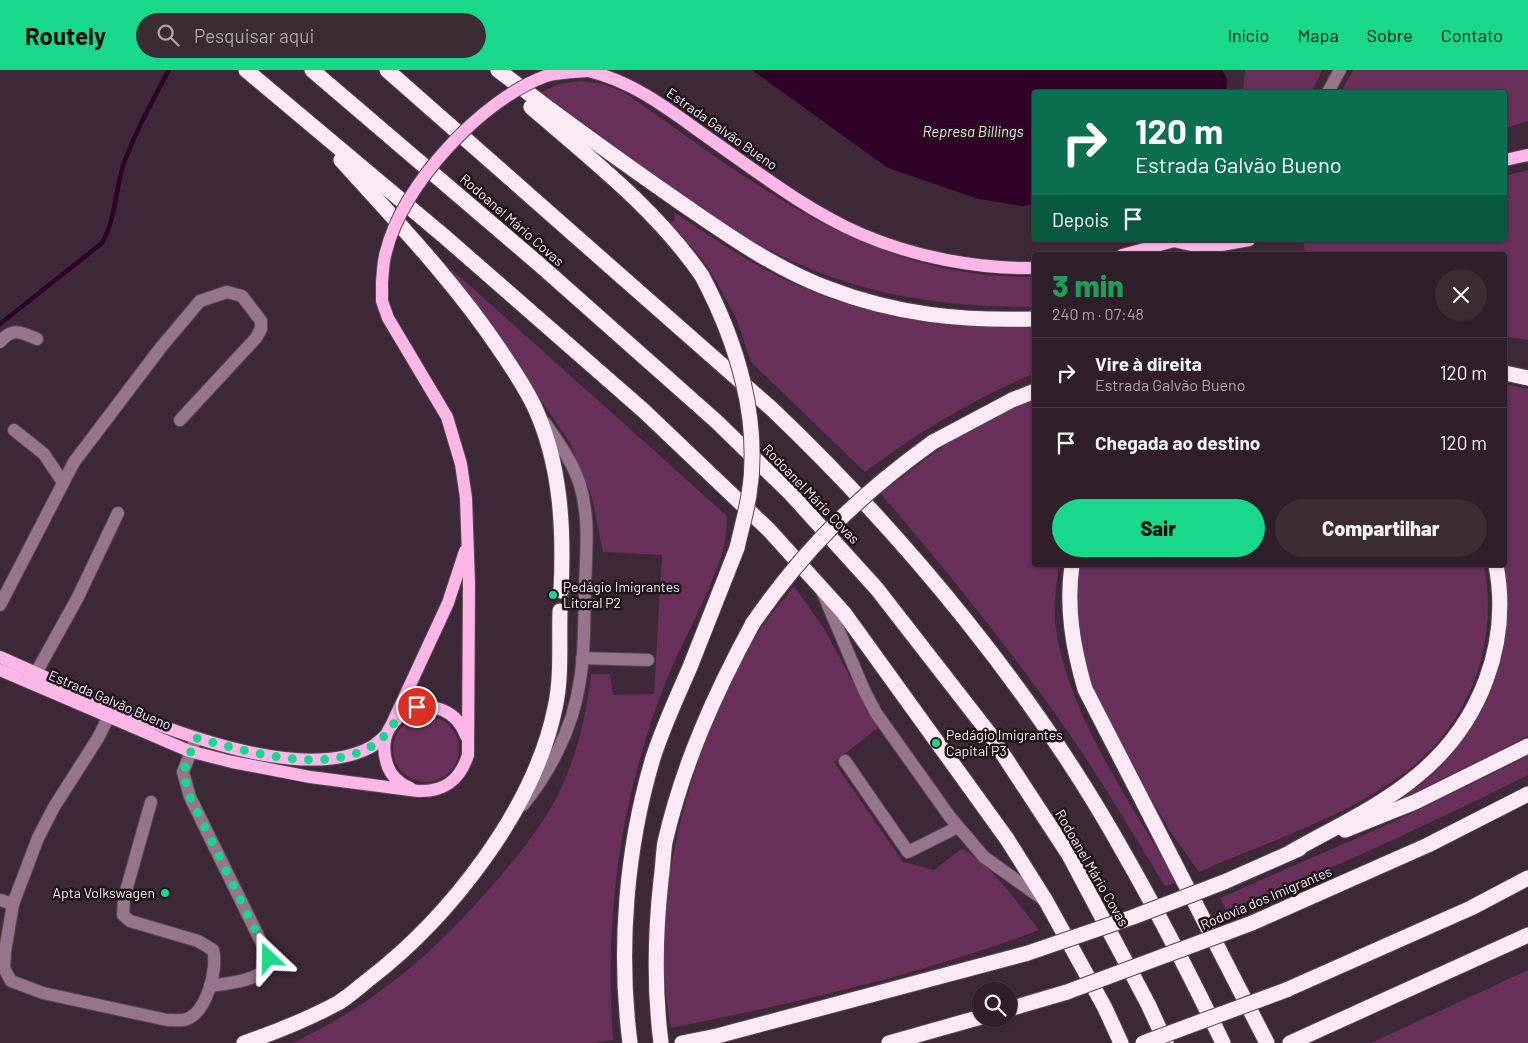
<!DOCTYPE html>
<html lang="pt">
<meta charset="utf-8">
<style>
body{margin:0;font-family:Barlow,sans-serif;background:#3a2b35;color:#f1f3f6;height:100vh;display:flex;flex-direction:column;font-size:19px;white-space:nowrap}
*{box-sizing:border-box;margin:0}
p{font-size:16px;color:#a7a2a8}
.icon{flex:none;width:28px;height:28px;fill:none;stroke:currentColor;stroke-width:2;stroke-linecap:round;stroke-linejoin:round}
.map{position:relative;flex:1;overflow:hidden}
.drawer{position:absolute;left:1032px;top:182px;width:475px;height:315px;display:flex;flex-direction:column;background:#2e1e29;border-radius:5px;box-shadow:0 1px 4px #0004,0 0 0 1px #493c46}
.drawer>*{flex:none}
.top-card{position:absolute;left:1032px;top:20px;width:475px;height:152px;border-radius:5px;box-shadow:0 1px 4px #0004,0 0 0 1px #493c46;background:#0b6e4f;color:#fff;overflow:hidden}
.tools{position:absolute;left:972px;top:912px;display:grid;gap:10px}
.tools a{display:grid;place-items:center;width:45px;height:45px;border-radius:50%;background:#2e1e29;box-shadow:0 1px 4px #0004,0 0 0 1px #493c46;font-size:25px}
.pin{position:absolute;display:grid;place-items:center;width:42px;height:42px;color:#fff;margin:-21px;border:2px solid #fff;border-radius:50%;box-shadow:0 1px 5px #0007}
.me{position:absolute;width:55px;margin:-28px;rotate:337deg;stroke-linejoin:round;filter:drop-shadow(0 0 4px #0008)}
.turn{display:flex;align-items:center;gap:18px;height:105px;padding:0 20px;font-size:22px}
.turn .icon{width:65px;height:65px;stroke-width:2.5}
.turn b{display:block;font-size:35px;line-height:42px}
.then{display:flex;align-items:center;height:48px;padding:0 20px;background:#0003;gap:10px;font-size:19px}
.round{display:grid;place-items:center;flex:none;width:52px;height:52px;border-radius:26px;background:#3a2b35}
.head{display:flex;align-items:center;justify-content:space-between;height:85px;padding:0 20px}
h1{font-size:30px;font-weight:800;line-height:38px;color:#1e9e55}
.primary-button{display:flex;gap:10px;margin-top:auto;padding:10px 20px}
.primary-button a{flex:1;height:58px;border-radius:30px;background:#17d989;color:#111;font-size:20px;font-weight:800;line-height:58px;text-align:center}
.primary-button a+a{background:#3a2b35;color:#f1f3f6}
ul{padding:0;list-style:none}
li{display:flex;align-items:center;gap:15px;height:70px;padding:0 20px;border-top:1px solid #493c46}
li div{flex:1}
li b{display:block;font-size:19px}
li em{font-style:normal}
header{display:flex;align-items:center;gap:30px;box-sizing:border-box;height:70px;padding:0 25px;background:#17d989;color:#111}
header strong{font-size:24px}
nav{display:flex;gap:28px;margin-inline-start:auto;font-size:18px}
.search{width:350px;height:45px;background:#3a2b35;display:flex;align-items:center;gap:12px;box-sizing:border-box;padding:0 18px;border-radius:28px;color:#a7a2a8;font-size:19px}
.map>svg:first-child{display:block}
.green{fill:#672f59}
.water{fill:#300027}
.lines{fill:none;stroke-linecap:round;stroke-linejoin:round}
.stream{stroke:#300027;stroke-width:4.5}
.minor-casing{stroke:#5a4655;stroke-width:14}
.major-casing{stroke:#5a4655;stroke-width:14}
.highway-casing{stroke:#5a4655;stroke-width:17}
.minor{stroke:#96748c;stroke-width:12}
.major{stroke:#fdb6e8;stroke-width:12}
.highway{stroke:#fbeaf6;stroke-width:15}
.major-bridge-casing{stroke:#5a4655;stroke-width:14;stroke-linecap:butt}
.highway-bridge-casing{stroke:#5a4655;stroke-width:17;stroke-linecap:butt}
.major-bridge{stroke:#fdb6e8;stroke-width:12}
.highway-bridge{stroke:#fbeaf6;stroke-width:15}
.route{stroke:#17d989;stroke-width:9;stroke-dasharray:0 16.2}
.poi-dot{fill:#17d989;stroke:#1e151b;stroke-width:2}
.labels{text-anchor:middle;stroke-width:5;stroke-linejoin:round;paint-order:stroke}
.street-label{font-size:14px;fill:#f4e6f0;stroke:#1e151b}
.poi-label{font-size:14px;fill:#f4e6f0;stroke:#1e151b;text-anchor:start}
.water-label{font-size:15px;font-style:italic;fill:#fdd2ef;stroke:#1e151b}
</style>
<header>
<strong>Routely</strong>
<div class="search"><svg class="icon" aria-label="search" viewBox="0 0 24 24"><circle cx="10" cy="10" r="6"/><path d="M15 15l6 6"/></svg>Pesquisar aqui</div>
<nav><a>Início</a><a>Mapa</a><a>Sobre</a><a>Contato</a></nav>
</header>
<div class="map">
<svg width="1528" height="973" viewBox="0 0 1528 973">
<rect width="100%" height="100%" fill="#3d2837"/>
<!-- green -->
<g class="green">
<polygon points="1245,0 1322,0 1312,22 1243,22"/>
<polygon points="1353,0 1528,0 1528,51 1505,58 1505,22 1341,22"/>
<path d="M581,11L604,14L625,23C755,113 867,209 1035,207V237C906,237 817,215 708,144L541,22L560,14Z"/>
<polygon points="1528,100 1528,270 1505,266 1505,185 1305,185 1303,170 1505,170 1505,106"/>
<path d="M674,142C701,160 728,179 757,195C808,223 867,245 925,251C961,255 999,253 1035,254V303C973,329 918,362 865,402L751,292L737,250L715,209L702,189L669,152L675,151Z"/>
<path d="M449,197L727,446C726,458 726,472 722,484C707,530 682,571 664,616C620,730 604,848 613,970L595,973H293C374,934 432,885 490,818C518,786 544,755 562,716C578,681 587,642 591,604H610L613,625L654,624L662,485L603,482L592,427L569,371Z"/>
<path d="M1505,314L1528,319V666L1380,740C1393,731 1409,724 1422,713C1485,662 1520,575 1502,495H1505Z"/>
<path d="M1035,327V495H1059C1056,516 1053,539 1056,560C1070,648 1132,735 1177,812L1165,816C1130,759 1096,701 1057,646C1002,569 942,495 880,423L960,364Z"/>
<path d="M1076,495H1484C1499,572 1471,652 1407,701C1348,746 1268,772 1199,802L1170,761L1119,673L1084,601L1076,563Z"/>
<path d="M794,516L823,557L878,658L834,692L903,792L934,800L961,779C985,787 1023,839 1039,860C920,905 795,933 671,958C645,831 693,666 761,558C771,544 783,530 794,516Z"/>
<circle cx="426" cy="679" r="33"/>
<path d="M1528,686V705C1429,754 1330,801 1226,840L1220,828L1389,754Z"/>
<polygon points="1528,900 1528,973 1371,973"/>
</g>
<!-- water -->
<polygon class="water" points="752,0 1222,0 1227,9 1226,22 1035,22 1035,134 1023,136 979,129 888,98"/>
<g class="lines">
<!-- stream -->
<path class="stream" d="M0,254L102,173C116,149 115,119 124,93C136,60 153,30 169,0"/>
<defs>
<g id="minor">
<polyline points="1328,22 1340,0"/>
<path d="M0,272C12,257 21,262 37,269"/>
<polyline points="14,360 44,384 62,411"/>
<polyline points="822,521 864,620 876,643 950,747 984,787 1044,830"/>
<polyline points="0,535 74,392 162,276 200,231 227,222 242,226 261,251 261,259 256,268 180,350"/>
<polyline points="582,588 648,590"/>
<polyline points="31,612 78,527 118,443"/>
<path d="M113,638L98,668L54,737L38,768L13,834L5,881L4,898L11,911L43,923L167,950C173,950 181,951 187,949C207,941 218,899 213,880L198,871L130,851L123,845L124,828L151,732"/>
<path d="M196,668L183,702L190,727L269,888C269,911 228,913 210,916"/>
<polyline points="845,691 908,782 958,757"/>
<path d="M523,735C550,702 572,659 579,616C585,584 584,550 585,517C586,482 590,449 580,415C573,392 558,372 545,353"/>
<polyline points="0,830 13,834"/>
</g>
<g id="major">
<path d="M588,1C636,12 673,43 713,71C760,104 808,141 861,164C914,187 977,199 1035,198"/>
<polyline points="1505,90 1528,85"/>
<polyline points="1173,171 1205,178 1249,170"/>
<polyline points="1122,185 1178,170"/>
<path d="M0,587C86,624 282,725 371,677C377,674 381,669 386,665"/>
<path d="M0,600L189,681L232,692L310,707L418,721C445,722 460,710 468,685L469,514L466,428L461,394L447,347L388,248L382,231V212"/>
<polyline points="391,656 448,533 465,481"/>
<path d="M410,718C399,713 390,705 387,694C369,639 447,613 466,666"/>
</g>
<g id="highway">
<polyline points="246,0 445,167 644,341 769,460 844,543 1007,769 1046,831 1105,938 1121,973"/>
<polyline points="312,0 540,195 716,351 791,424 877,519 989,663 1069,785 1148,934 1166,973"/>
<path d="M387,0L773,340C907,468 1035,623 1125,785C1160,846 1192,909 1223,973"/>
<path d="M498,0C558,46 619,90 681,133C728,165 774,198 827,218C897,245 962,251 1035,249"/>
<path d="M531,37C591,89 657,140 702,206"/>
<path d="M341,90C396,151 454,211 500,280C512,298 526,318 535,338C561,395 564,459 561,521"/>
<polyline points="1505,303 1528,308"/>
<polyline points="933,372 1012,330 1035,321"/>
<path d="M1072,495C1066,538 1073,578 1085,619L1267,973"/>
<polyline points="1345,760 1415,732 1528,676"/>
<path d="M1291,782C1333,758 1380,737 1418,705C1480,654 1511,574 1496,495"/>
<polyline points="1224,812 1299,779"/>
<polyline points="1252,853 1428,775 1528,724"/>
<polyline points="1286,920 1471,838 1528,808"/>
<polyline points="1009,939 1067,922"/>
<path d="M244,973C276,962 308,949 338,933C348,927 358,918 368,910C449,848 534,740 555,638C562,607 559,573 560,541"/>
<path d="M630,973C618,880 626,778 653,688C663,657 677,627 690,597C706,557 722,517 737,478"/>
<path d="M661,973C654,918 655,865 661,810C663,797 663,784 665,772C683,694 715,623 753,553"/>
<polyline points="682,973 717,966 1028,883"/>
<polyline points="889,973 981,947"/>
<polyline points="1290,973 1528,865"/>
</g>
</defs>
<!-- minor casing -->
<use href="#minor" class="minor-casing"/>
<!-- major casing -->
<use href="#major" class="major-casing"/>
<!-- highway casing -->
<use href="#highway" class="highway-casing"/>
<!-- minor -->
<use href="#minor" class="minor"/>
<!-- major -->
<use href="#major" class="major"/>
<!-- highway -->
<use href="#highway" class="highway"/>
<defs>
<path id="major-bridge" d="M382,212C383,202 383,191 386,182C402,115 482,29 546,6C560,2 574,2 588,1"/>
<g id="highway-bridge">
<path d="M702,206C737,272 761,350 749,425C746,443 741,460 737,478"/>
<path d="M753,553C805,478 859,425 933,372"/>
<polyline points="1028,883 1133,847 1224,812"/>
<polyline points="1067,922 1252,853"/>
<polyline points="1143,973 1286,920"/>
</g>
</defs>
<!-- major-bridge casing -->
<use href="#major-bridge" class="major-bridge-casing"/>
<!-- highway-bridge casing -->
<use href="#highway-bridge" class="highway-bridge-casing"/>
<!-- major-bridge -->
<use href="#major-bridge" class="major-bridge"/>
<!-- highway-bridge -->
<use href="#highway-bridge" class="highway-bridge"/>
</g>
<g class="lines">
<!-- route -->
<path class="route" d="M269,888L190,727L183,702L196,668C247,681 322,705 372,676C393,664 389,648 417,637"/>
</g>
<!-- markers -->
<g class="poi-dot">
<circle cx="553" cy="525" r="5"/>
<circle cx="936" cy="673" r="5"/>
<circle cx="165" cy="823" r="5"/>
</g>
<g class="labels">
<!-- street labels -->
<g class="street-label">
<text transform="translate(722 59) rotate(35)" y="5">Estrada Galvão Bueno</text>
<text transform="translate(512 150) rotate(41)" y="5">Rodoanel Mário Covas</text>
<text transform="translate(811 424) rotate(46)" y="5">Rodoanel Mário Covas</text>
<text transform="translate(110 630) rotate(23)" y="5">Estrada Galvão Bueno</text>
<text transform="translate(1092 798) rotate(60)" y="5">Rodoanel Mário Covas</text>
<text transform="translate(1266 828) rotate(-23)" y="5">Rodovia dos Imigrantes</text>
</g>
<!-- poi labels -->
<g class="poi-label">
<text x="563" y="522">Pedágio Imigrantes<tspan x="563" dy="16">Litoral P2</tspan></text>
<text x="946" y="670">Pedágio Imigrantes<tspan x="946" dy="16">Capital P3</tspan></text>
<text x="155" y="828" text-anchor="end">Apta Volkswagen</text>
</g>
<!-- water labels -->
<g class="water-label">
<text x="973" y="67">Represa Billings</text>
</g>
</g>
</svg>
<div class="tools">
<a><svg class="icon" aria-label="search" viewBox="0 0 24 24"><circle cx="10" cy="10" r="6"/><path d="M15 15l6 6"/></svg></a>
</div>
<div class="pin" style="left:417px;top:637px;background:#d93025"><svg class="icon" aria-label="arrive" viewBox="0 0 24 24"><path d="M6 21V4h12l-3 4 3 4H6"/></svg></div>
<svg class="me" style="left:269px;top:888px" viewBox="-20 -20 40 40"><path d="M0-17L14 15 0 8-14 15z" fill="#17d989" stroke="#fff" stroke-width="4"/></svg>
<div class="top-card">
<div class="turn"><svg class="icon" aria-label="right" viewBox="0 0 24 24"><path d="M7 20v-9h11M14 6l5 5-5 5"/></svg><div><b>120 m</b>Estrada Galvão Bueno</div></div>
<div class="then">Depois<svg class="icon" aria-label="arrive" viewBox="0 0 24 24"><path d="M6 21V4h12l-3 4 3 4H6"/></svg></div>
</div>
<section class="drawer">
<div class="head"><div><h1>3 min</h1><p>240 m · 07:48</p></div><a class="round"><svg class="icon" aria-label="close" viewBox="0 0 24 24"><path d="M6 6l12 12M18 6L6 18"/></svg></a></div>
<ul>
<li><svg class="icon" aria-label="right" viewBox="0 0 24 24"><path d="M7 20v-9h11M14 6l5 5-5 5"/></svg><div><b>Vire à direita</b><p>Estrada Galvão Bueno</p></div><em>120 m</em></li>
<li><svg class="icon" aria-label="arrive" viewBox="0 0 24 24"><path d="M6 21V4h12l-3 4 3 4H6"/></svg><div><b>Chegada ao destino</b></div><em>120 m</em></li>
</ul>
<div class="primary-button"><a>Sair</a><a>Compartilhar</a></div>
</section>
</div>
